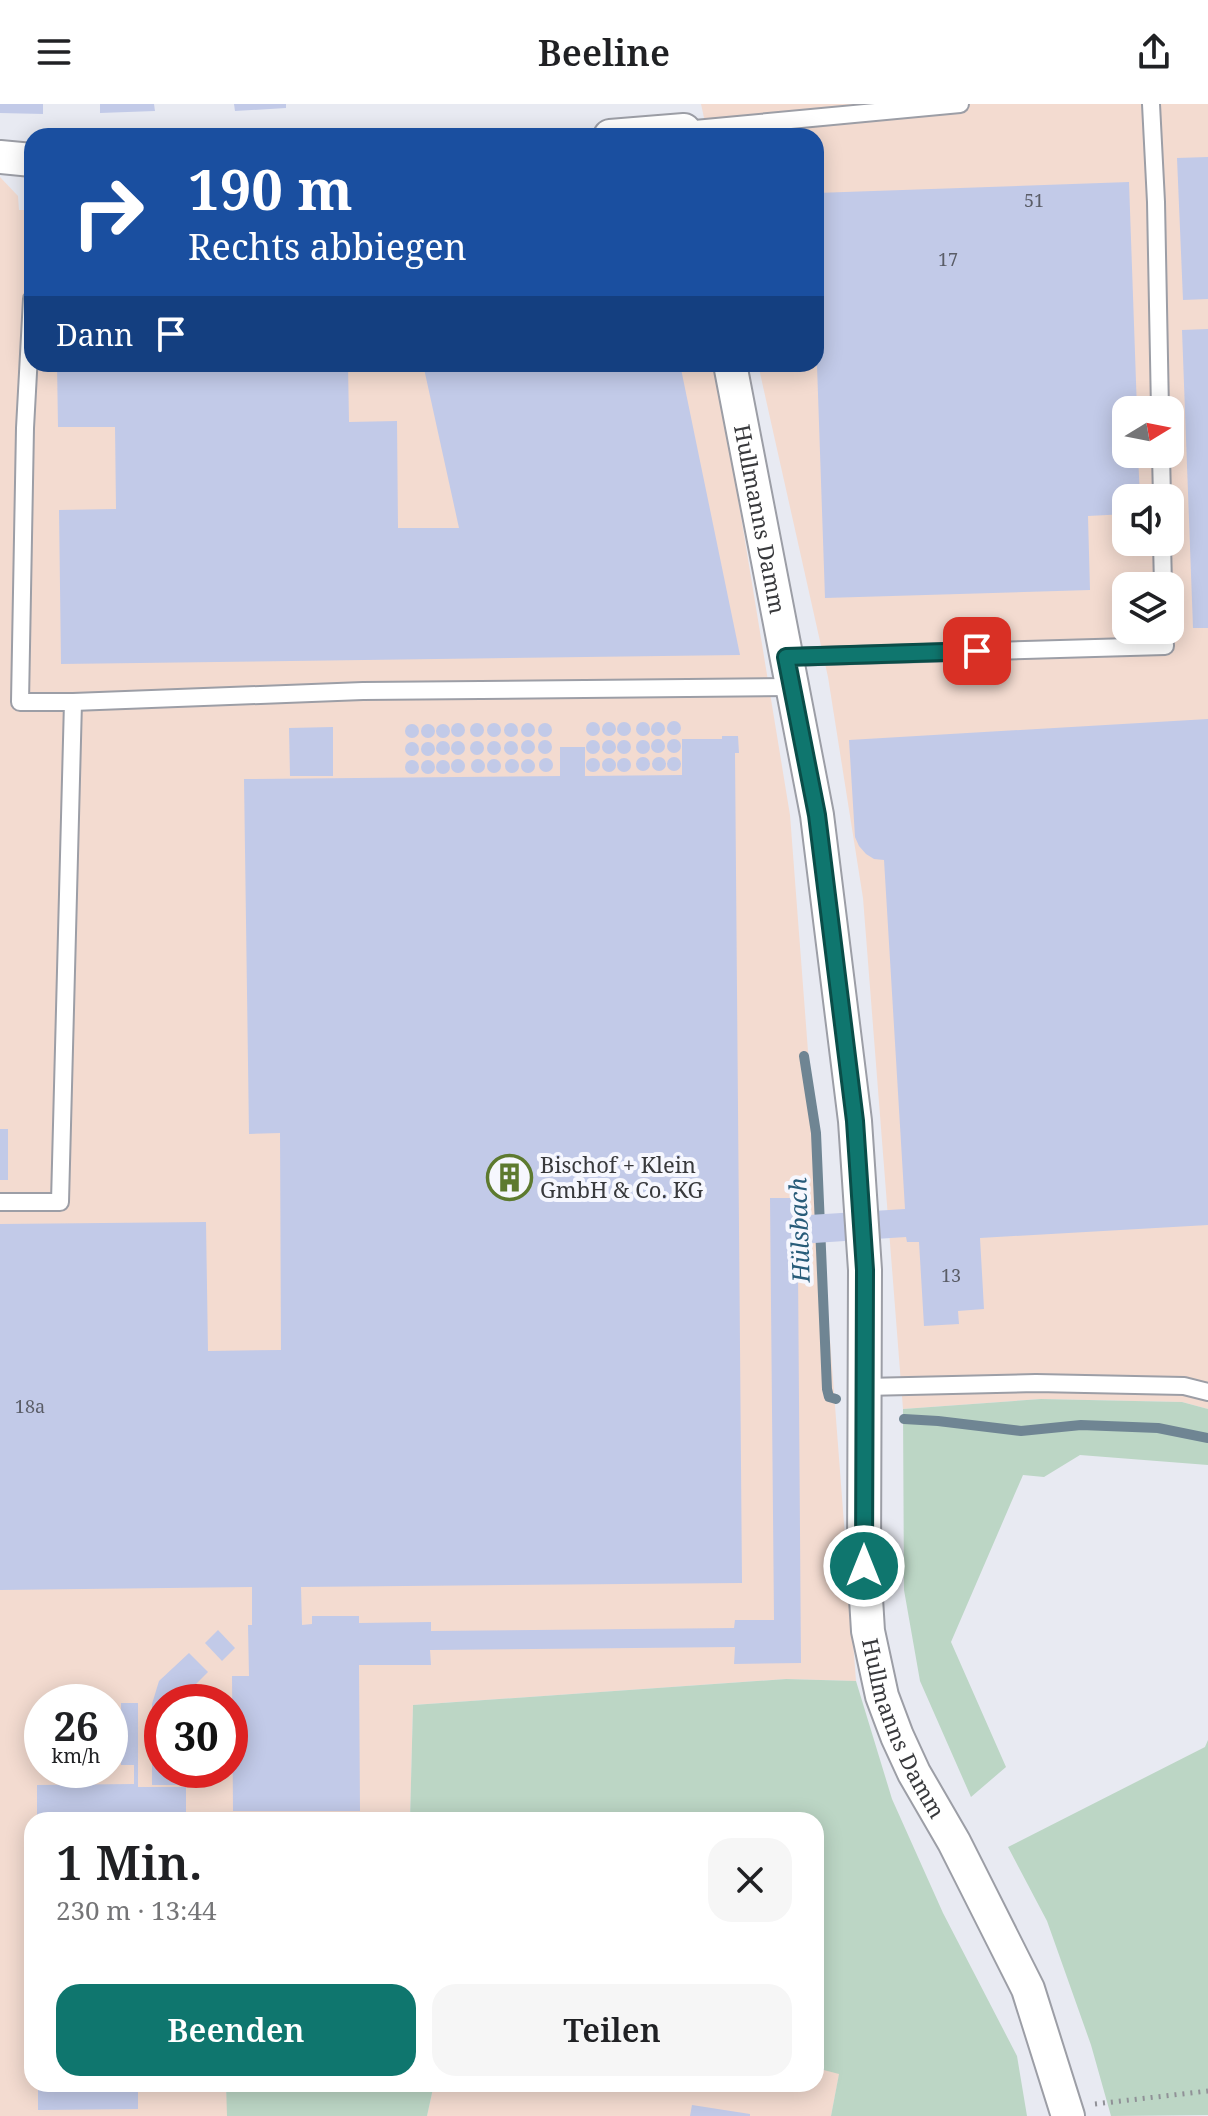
<!DOCTYPE html>
<html lang="de">
<meta charset="utf-8">
<style>
body{margin:0;font-family:"Noto Serif",serif;background:#f6f6f6;color:#202124;height:100vh;display:flex;flex-direction:column;font-size:30px;white-space:nowrap}
*{box-sizing:border-box;margin:0}
p{font-size:26px;color:#757577}
.icon{flex:none;width:44px;height:44px;fill:none;stroke:currentColor;stroke-width:2;stroke-linecap:round;stroke-linejoin:round}
.map{position:relative;flex:1;overflow:hidden}
.drawer{position:absolute;left:24px;top:1708px;width:800px;height:280px;display:flex;flex-direction:column;background:#fff;border-radius:24px;box-shadow:0 4px 20px #0003}
.drawer>*{flex:none}
.hud{position:absolute;left:24px;top:24px;width:800px;height:244px;border-radius:24px;box-shadow:0 4px 20px #0003;background:#1a4fa0;color:#fff;overflow:hidden}
.needle{width:52px;rotate:80deg}
.fabs{position:absolute;left:1112px;top:292px;display:grid;gap:16px}
.fabs a{display:grid;place-items:center;width:72px;height:72px;border-radius:16px;background:#fff;box-shadow:0 4px 20px #0003;font-size:40px}
.speed{position:absolute;left:24px;top:1580px;display:flex;gap:16px;font-size:40px;font-weight:700;text-align:center}
.speed>*{display:grid;place-content:center;width:104px;height:104px;border-radius:50%;background:#fff;box-shadow:0 4px 20px #0003;line-height:1}
.speed small{font-size:20px;font-weight:400}
.speed .limit{border:12px solid #d22;background:#fff;color:#111}
.pin{position:absolute;display:grid;place-items:center;width:68px;height:68px;color:#fff;margin:-34px;border-radius:16px;box-shadow:0 4px 12px #0006}
.me{position:absolute;width:88px;margin:-44px;rotate:0deg;stroke-linejoin:round;filter:drop-shadow(0 0 6px #0008)}
.turn{display:flex;align-items:center;gap:28px;height:168px;padding:0 32px;font-size:36px}
.turn .icon{width:104px;height:104px;stroke-width:2.5}
.turn b{display:block;font-size:56px;line-height:68px}
.then{display:flex;align-items:center;height:76px;padding:0 32px;background:#0003;gap:16px;font-size:30px}
.round{display:grid;place-items:center;flex:none;width:84px;height:84px;border-radius:24px;background:#f6f6f6}
.head{display:flex;align-items:center;justify-content:space-between;height:136px;padding:0 32px}
h1{font-size:48px;font-weight:600;line-height:60px}
.cta{display:flex;gap:16px;margin-top:auto;padding:16px 32px}
.cta a{flex:1;height:92px;border-radius:24px;background:#0f766e;color:#fff;font-size:32px;font-weight:600;line-height:92px;text-align:center}
.cta a+a{background:#f6f6f6;color:#202124}
header{display:flex;justify-content:space-between;align-items:center;height:104px;padding:0 32px;background:#fff;font-size:36px;font-weight:600}
.map>svg:first-child{display:block}
.industrial{fill:#f3dbd0;fill-rule:evenodd}
.green{fill:#bcd6c5}
.lines{fill:none;stroke-linecap:round;stroke-linejoin:round}
.stream{stroke:#6f8593;stroke-width:10}
.building{fill:#c2cae8}
.lane-casing{stroke:#9c9ea6;stroke-width:20}
.street-casing{stroke:#9c9ea6;stroke-width:36}
.path{stroke:#909197;stroke-width:5;stroke-dasharray:2 6;stroke-linecap:butt}
.lane{stroke:#fff;stroke-width:16}
.street{stroke:#fff;stroke-width:32}
.route-casing{stroke:#0a4d48;stroke-width:20}
.route{stroke:#0f766e;stroke-width:14}
.labels{text-anchor:middle;stroke-width:8;stroke-linejoin:round;paint-order:stroke}
.number-label{font-size:18px;fill:#5a5d67}
.street-label{font-size:22px;fill:#38393c;stroke:#f6f7fe}
.poi-label{font-size:22px;fill:#38393c;stroke:#f6f7fe;text-anchor:start}
.water-label{font-size:24px;font-style:italic;fill:#275b79;stroke:#f6f7fe}
</style>
<header><svg class="icon" aria-label="menu" viewBox="0 0 24 24"><path d="M4 6h16M4 12h16M4 18h16"/></svg>Beeline<svg class="icon" aria-label="share" viewBox="0 0 24 24"><path d="M12 15V3M7 8l5-5 5 5M5 13v7h14v-7"/></svg></header>
<div class="map">
<svg width="1208" height="2012" viewBox="0 0 1208 2012">
<rect width="100%" height="100%" fill="#e8eaf2"/>
<!-- industrial -->
<g class="industrial">
<path d="M701,0H1208V1305L1182,1298L1041,1295L903,1305L863,794L828,573L758,260H816V32H708ZM1126,306H1170V350H1126ZM1126,394H1170V438H1126ZM1126,482H1170V526H1126Z"/>
<path d="M0,73L18,92L19,106H32V260H716L790,711L856,1577L786,1575L413,1601L410,1716H32V1980H226L228,2012H0ZM42,1598H110V1666H42ZM162,1598H230V1666H162Z"/>
<polygon points="816,1961 840,1966 831,2012 427,2012 434,1980 816,1980"/>
</g>
<!-- green -->
<g class="green">
<polygon points="1041,1295 1182,1298 1208,1305 1208,1361 1080,1351 1044,1373 1023,1371 951,1538 1006,1663 971,1693 920,1577 904,1486 903,1305"/>
<polygon points="786,1575 856,1577 892,1695 943,1809 1017,1952 1027,2012 831,2012 839,1970 816,1964 816,1716 410,1716 413,1601"/>
<polygon points="1208,1636 1208,2011 1111,2012 1091,1941 1047,1817 1008,1743 1205,1643"/>
<polygon points="226,1980 434,1980 427,2012 227,2012"/>
</g>
<g class="lines">
<!-- stream -->
<g class="stream">
<polyline points="804,952 816,1029 827,1285 829,1293 836,1295"/>
<polyline points="904,1315 938,1317 1021,1327 1081,1321 1158,1324 1208,1334"/>
</g>
</g>
<!-- building -->
<g class="building">
<polygon points="0,0 43,0 43,10 0,9"/>
<polygon points="100,0 154,0 155,7 100,9"/>
<polygon points="234,0 286,0 286,4 235,7"/>
<polygon points="1208,53 1208,195 1183,196 1177,54"/>
<polygon points="1129,78 1137,306 1126,306 1126,350 1138,350 1140,394 1126,394 1126,410 1088,412 1090,486 825,494 816,232 816,89"/>
<polygon points="1208,225 1208,524 1193,524 1182,226"/>
<polygon points="57,260 348,260 349,318 397,317 398,424 459,424 423,260 680,260 740,551 61,560 59,406 116,405 115,323 58,323"/>
<polygon points="1208,615 1208,1121 980,1134 984,1205 958,1207 959,1220 924,1222 919,1138 907,1138 906,1133 799,1140 800,1160 802,1160 802,1164 798,1164 801,1559 734,1560 735,1543 430,1546 431,1561 359,1561 360,1707 233,1707 232,1572 249,1572 248,1521 252,1521 252,1483 0,1486 0,1120 206,1118 208,1247 281,1246 280,1029 249,1030 244,675 560,672 560,643 585,643 585,672 682,671 682,635 722,635 722,632 738,632 739,649 735,649 742,1479 301,1483 302,1521 312,1520 312,1512 359,1512 359,1519 431,1518 431,1527 734,1524 735,1516 774,1516 770,1094 797,1094 797,1091 802,1091 803,1094 808,1094 809,1111 905,1105 884,756 874,755 866,750 859,742 855,733 849,636"/>
<circle cx="674" cy="624" r="7"/>
<circle cx="624" cy="625" r="7"/>
<circle cx="593" cy="625" r="7"/>
<circle cx="609" cy="625" r="7"/>
<circle cx="658" cy="625" r="7"/>
<circle cx="643" cy="625" r="7"/>
<circle cx="528" cy="626" r="7"/>
<circle cx="494" cy="626" r="7"/>
<circle cx="511" cy="626" r="7"/>
<circle cx="477" cy="626" r="7"/>
<circle cx="458" cy="626" r="7"/>
<circle cx="545" cy="626" r="7"/>
<circle cx="428" cy="627" r="7"/>
<circle cx="443" cy="627" r="7"/>
<circle cx="412" cy="627" r="7"/>
<polygon points="333,623 333,672 290,672 289,624"/>
<circle cx="674" cy="642" r="7"/>
<circle cx="658" cy="642" r="7"/>
<circle cx="643" cy="643" r="7"/>
<circle cx="593" cy="643" r="7"/>
<circle cx="528" cy="643" r="7"/>
<circle cx="545" cy="643" r="7"/>
<circle cx="609" cy="643" r="7"/>
<circle cx="624" cy="643" r="7"/>
<circle cx="511" cy="644" r="7"/>
<circle cx="477" cy="644" r="7"/>
<circle cx="458" cy="644" r="7"/>
<circle cx="494" cy="644" r="7"/>
<circle cx="443" cy="644" r="7"/>
<circle cx="428" cy="645" r="7"/>
<circle cx="412" cy="645" r="7"/>
<circle cx="674" cy="660" r="7"/>
<circle cx="643" cy="660" r="7"/>
<circle cx="659" cy="660" r="7"/>
<circle cx="593" cy="661" r="7"/>
<circle cx="624" cy="661" r="7"/>
<circle cx="609" cy="661" r="7"/>
<circle cx="546" cy="661" r="7"/>
<circle cx="528" cy="662" r="7"/>
<circle cx="478" cy="662" r="7"/>
<circle cx="458" cy="662" r="7"/>
<circle cx="494" cy="662" r="7"/>
<circle cx="512" cy="662" r="7"/>
<circle cx="443" cy="663" r="7"/>
<circle cx="412" cy="663" r="7"/>
<circle cx="428" cy="663" r="7"/>
<rect x="0" y="1025" width="8" height="51"/>
<polygon points="218,1526 235,1544 222,1557 205,1539"/>
<polygon points="189,1549 208,1568 178,1598 162,1598 162,1666 179,1666 179,1681 152,1681 152,1600 159,1577"/>
<polygon points="121,1599 138,1599 138,1683 186,1683 186,1716 37,1716 37,1681 134,1680 134,1661 121,1661"/>
<polygon points="38,1980 138,1980 138,2005 38,2006"/>
<polygon points="692,2001 750,2010 750,2012 690,2012"/>
</g>
<g class="lines">
<defs>
<g id="lane">
<polyline points="1151,0 1156,98 1160,306"/>
<polyline points="684,26 960,0"/>
<polyline points="1161,350 1162,394"/>
<polyline points="1162,438 1163,482"/>
<polyline points="786,553 1165,542 1164,526"/>
<polyline points="73,598 363,587 791,583"/>
<polyline points="0,1098 60,1098 73,598 20,598 25,324 32,195"/>
<polyline points="865,1283 1036,1279 1184,1282 1208,1288"/>
</g>
<g id="street">
<polyline points="610,32 684,26"/>
<polyline points="0,53 32,56"/>
<path id="s1" d="M730,260L817,711L855,1017L865,1166L864,1462L868,1527L882,1592L897,1632L914,1669L954,1738L1028,1885L1068,2012"/>
</g>
</defs>
<!-- lane casing -->
<use href="#lane" class="lane-casing"/>
<!-- street casing -->
<use href="#street" class="street-casing"/>
<!-- path -->
<polyline class="path" points="1095,2000 1208,1987"/>
<!-- lane -->
<use href="#lane" class="lane"/>
<!-- street -->
<use href="#street" class="street"/>
</g>
<g class="lines">
<defs>
<polyline id="route" points="864,1462 865,1166 855,1017 817,711 786,553 977,547"/>
</defs>
<!-- route casing -->
<use href="#route" class="route-casing"/>
<!-- route -->
<use href="#route" class="route"/>
</g>
<!-- icons -->
<defs>
<symbol id="building-ring" viewBox="-11 -11 22 22"><circle r="9.5" fill="#f6f7fe" stroke="#5d7a2f" stroke-width="1.5"/><path d="M-4-6H4V6H1V3H-1V6H-4ZM-2.5-4.3h1.7v1.8h-1.7ZM.8-4.3h1.7v1.8H.8ZM-2.5-1h1.7V.8h-1.7ZM.8-1h1.7V.8H.8Z" fill="#5d7a2f"/></symbol>
</defs>
<g fill-rule="evenodd">
<use href="#building-ring" x="484" y="1048" width="51" height="51"/>
</g>
<g class="labels">
<!-- number labels -->
<g class="number-label">
<text x="1034" y="103">51</text>
<text x="948" y="162">17</text>
<text x="951" y="1178">13</text>
<text x="30" y="1309">18a</text>
</g>
<!-- street labels -->
<g class="street-label">
<text dy="8" stroke="none"><textPath href="#s1" startOffset="158">Hullmanns Damm</textPath></text>
<text dy="8" stroke="none"><textPath href="#s1" startOffset="1382">Hullmanns Damm</textPath></text>
</g>
<!-- poi labels -->
<g class="poi-label">
<text x="540" y="1069">Bischof + Klein<tspan x="540" dy="25">GmbH &amp; Co. KG</tspan></text>
</g>
<!-- water labels -->
<g class="water-label">
<text transform="translate(800 1126) rotate(-92)" y="8">Hülsbach</text>
</g>
</g>
</svg>
<div class="fabs">
<a><svg class="needle" viewBox="-14 -14 28 28"><path d="M0-13l5 13h-10z" fill="#e53935"/><path d="M0 13l5-13h-10z" fill="#757577"/></svg></a>
<a><svg class="icon" aria-label="sound" viewBox="0 0 24 24"><path d="M4 9h4l5-4v14l-5-4H4zM17 9q2 3 0 6"/></svg></a>
<a><svg class="icon" aria-label="layers" viewBox="0 0 24 24"><path d="M12 4l9 5-9 5-9-5zM3 14l9 5 9-5"/></svg></a>
</div>
<div class="speed"><div>26<small>km/h</small></div><div class="limit">30</div></div>
<div class="pin" style="left:977px;top:547px;background:#d93025"><svg class="icon" aria-label="arrive" viewBox="0 0 24 24"><path d="M6 21V4h12l-3 4 3 4H6"/></svg></div>
<svg class="me" style="left:864px;top:1462px" viewBox="-20 -20 40 40"><circle r="17" fill="#0f766e" stroke="#fff" stroke-width="3"/><path d="M0-11L8 9 0 5-8 9z" fill="#fff"/></svg>
<div class="hud">
<div class="turn"><svg class="icon" aria-label="right" viewBox="0 0 24 24"><path d="M7 20v-9h11M14 6l5 5-5 5"/></svg><div><b>190 m</b>Rechts abbiegen</div></div>
<div class="then">Dann<svg class="icon" aria-label="arrive" viewBox="0 0 24 24"><path d="M6 21V4h12l-3 4 3 4H6"/></svg></div>
</div>
<section class="drawer">
<div class="head"><div><h1>1 Min.</h1><p>230 m · 13:44</p></div><a class="round"><svg class="icon" aria-label="close" viewBox="0 0 24 24"><path d="M6 6l12 12M18 6L6 18"/></svg></a></div>
<div class="cta"><a>Beenden</a><a>Teilen</a></div>
</section>
</div>
